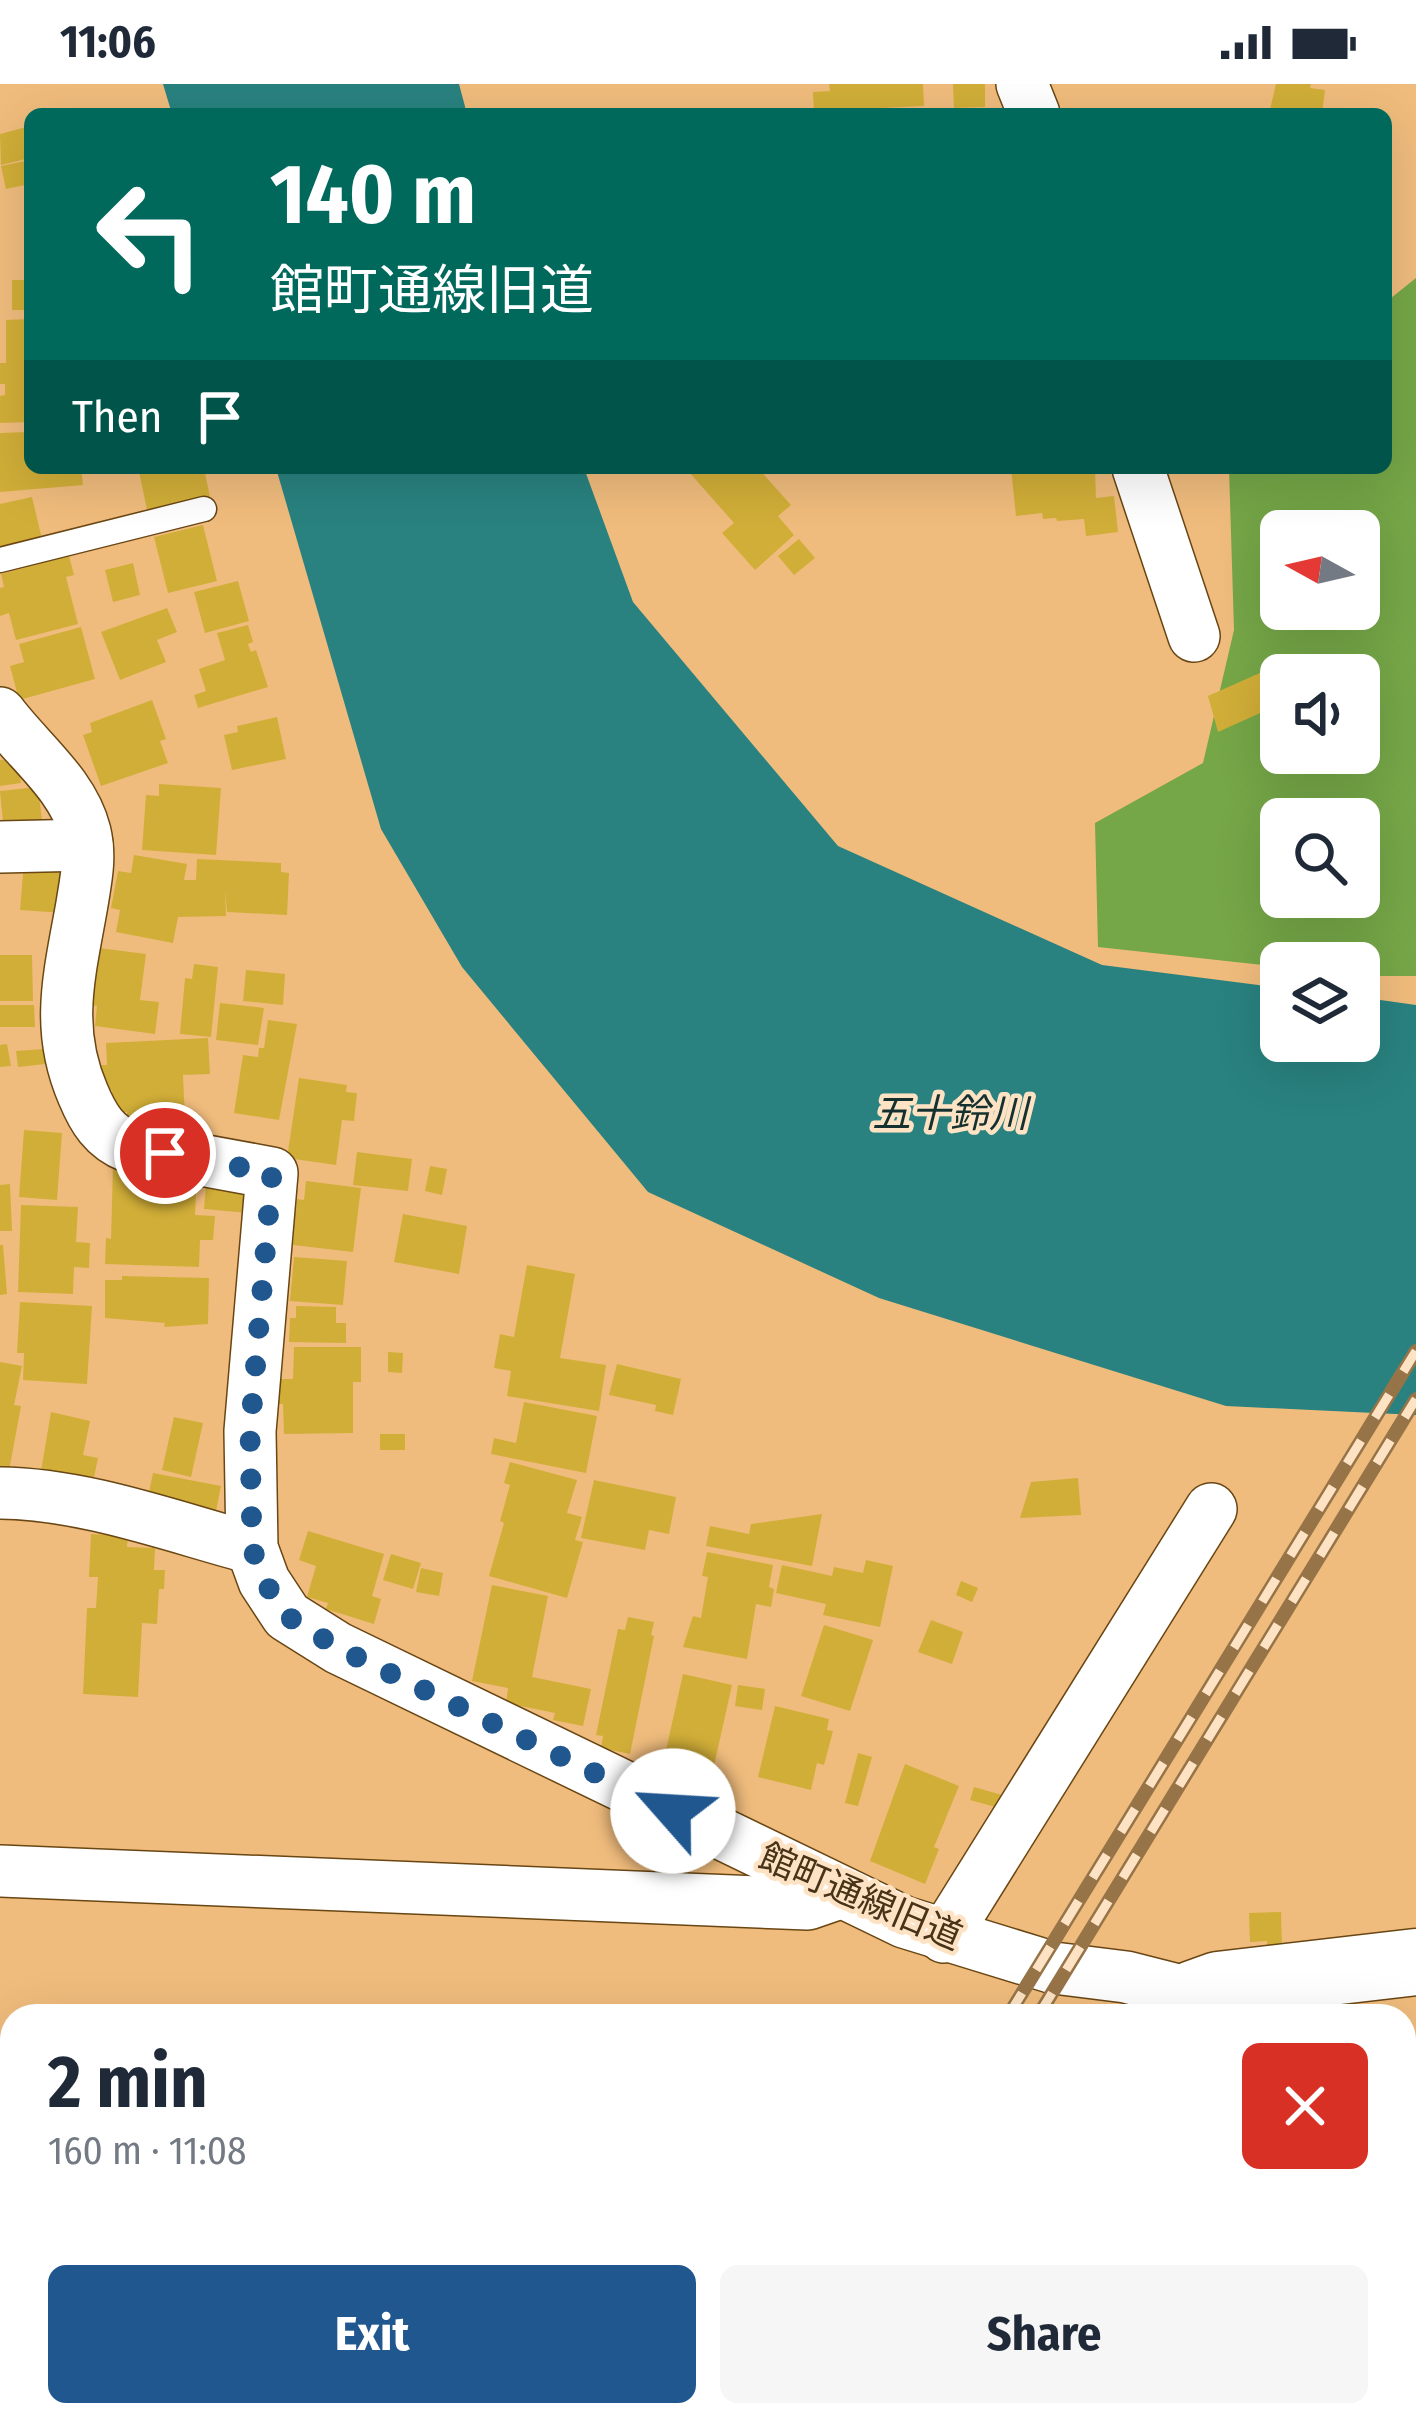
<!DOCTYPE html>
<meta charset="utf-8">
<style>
body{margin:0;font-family:"Fira Sans Condensed","Noto Sans JP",sans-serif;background:#f6f6f7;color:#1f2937;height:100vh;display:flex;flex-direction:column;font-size:45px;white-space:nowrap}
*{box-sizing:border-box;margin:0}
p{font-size:39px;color:#747a83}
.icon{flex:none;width:66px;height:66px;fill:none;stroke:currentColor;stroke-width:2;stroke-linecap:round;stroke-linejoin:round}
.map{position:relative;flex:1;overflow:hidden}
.sheet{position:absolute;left:0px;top:1920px;width:1416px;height:423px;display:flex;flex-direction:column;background:#fff;border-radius:36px 36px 0 0;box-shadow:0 12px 48px #0002}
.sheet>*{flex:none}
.top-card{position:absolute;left:24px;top:24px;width:1368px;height:366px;border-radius:18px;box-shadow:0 12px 48px #0002;background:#00695c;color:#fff;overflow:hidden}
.needle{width:78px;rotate:278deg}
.fabs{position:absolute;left:1260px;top:426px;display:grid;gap:24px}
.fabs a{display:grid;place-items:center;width:120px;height:120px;border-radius:18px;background:#fff;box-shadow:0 12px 48px #0002;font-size:60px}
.pin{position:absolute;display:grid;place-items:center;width:102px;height:102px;color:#fff;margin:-51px;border:6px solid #fff;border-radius:50%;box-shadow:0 3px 12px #0007}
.me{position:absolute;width:132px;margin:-66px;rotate:296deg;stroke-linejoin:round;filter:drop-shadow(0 0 9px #0008)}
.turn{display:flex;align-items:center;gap:42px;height:252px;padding:0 48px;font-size:54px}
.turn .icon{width:156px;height:156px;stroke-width:2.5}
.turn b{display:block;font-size:84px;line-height:102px}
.then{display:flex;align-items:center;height:114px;padding:0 48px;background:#0003;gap:24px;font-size:45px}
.round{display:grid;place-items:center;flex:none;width:126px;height:126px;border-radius:18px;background:#f6f6f7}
.summary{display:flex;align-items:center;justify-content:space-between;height:204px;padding:0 48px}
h1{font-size:72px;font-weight:700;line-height:90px}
.action{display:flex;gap:24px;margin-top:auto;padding:24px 48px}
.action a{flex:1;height:138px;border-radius:18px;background:#21578f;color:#fff;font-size:48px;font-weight:700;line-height:138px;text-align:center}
.action a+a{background:#f6f6f7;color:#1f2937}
.status{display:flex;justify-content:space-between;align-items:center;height:84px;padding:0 60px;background:#fff;direction:ltr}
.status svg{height:33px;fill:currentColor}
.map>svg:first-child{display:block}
.forest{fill:#75a647;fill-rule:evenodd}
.water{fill:#29827f}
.building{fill:#d1ae38}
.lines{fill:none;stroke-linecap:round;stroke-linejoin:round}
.lane-casing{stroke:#694613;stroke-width:27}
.street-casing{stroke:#694613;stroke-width:54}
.secondary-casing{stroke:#694613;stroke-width:69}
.lane{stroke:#fff;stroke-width:24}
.street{stroke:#fff;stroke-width:51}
.secondary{stroke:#fff;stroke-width:66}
.rail-casing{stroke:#977448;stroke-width:14}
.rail{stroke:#fde3c4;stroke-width:9;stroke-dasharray:27;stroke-linecap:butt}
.route{stroke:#21578f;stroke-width:21;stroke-dasharray:0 37.8}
.labels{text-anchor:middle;stroke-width:9;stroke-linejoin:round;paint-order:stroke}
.street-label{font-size:36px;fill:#483319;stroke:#fde3c4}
.water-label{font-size:39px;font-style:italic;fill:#15312f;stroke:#fde3c4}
</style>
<div class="status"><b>11:06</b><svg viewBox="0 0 49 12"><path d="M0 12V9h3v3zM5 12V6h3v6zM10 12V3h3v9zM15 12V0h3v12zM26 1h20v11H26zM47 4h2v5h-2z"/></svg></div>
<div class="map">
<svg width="1416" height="2342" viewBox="0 0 1416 2342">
<rect width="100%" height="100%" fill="#f0bc7d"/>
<!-- forest -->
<path class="forest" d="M1416,194V892H1359V879H1281V883L1098,863L1095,739L1203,679L1234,546L1229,384H1386V218ZM1281,447H1359V525H1281ZM1281,591H1359V669H1281ZM1281,735H1359V813H1281Z"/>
<!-- water -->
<g class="water">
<polygon points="163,0 459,0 467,30 172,30"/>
<polygon points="276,384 584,384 633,518 838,762 1102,881 1281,904 1281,957 1359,957 1359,913 1416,921 1416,1331 1226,1322 879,1214 648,1108 462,883 381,745"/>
</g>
<!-- building -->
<g class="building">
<polygon points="829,0 923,0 924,22 883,24 883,30 814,30 813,8 830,7"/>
<polygon points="953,0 985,0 985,23 954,24"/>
<polygon points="1276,0 1311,0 1310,4 1325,6 1322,30 1269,30"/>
<polygon points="30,42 30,74 1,81 0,50"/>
<polygon points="30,76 30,100 6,105 1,82"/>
<rect x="12" y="196" width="18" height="30"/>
<polygon points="30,235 30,338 0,339 0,312 5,311 5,300 0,300 0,279 6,279 6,236"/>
<polygon points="27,348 30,384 81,384 83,401 0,408 0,349"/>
<polygon points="157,384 204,384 210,413 147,426 139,387"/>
<polygon points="694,384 758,384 791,421 778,432 794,451 755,486 722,449 734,439 689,388"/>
<polygon points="1011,384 1095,384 1096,414 1114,412 1118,448 1086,452 1084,435 1057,437 1056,434 1043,435 1042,429 1016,432"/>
<polygon points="32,413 42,455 0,464 0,420"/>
<polygon points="203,441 217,497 168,509 154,453"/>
<polygon points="799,455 815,474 794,491 778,472"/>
<polygon points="69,472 74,491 66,493 78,540 16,556 9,529 0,532 0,504 4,503 1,490"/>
<polygon points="133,479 140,511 113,518 105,486"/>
<polygon points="238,497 249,537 205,549 194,508"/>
<polygon points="167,524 177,548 157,556 166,578 120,596 101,548"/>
<polygon points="248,541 253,558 248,560 251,568 256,566 268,603 198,624 194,611 206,607 199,585 225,576 217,549"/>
<polygon points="81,543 95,595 19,616 10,582 24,578 19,560"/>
<polygon points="1262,588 1278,621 1218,648 1208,612"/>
<polygon points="152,616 166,655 160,657 168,679 101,702 83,651 92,648 90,639"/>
<polygon points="277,633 286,675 232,686 224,651 238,648 237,642"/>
<polygon points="18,675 21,699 0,702 0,676"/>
<polygon points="159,700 221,704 216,771 142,766 146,711 159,712"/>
<polygon points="38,703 43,745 4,749 0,707"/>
<polygon points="134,771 187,780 184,796 196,796 197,775 281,779 281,788 289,789 287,831 227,828 225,806 226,832 178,833 173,859 116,848 120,826 111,824 118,787 131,789"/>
<polygon points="24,778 67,781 63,829 20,826"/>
<polygon points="99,864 146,870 140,916 159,918 155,950 95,942 97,922 85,920 88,896 95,897"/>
<polygon points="0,871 32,871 33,917 0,917"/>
<polygon points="194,880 218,883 211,953 180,950 185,894 192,895"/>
<polygon points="246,886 285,890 283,921 243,917"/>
<polygon points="220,919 264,924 258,961 216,956"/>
<polygon points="0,921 34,921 35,943 0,943"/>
<polygon points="268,936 297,940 279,1036 234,1029 243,971 258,973 259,964 264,964"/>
<polygon points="208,954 210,990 183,991 185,1036 175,1037 175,1051 128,1049 127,1028 113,1029 112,1006 95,1007 93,981 107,981 106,959"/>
<polygon points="7,960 11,982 0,983 0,961"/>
<polygon points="44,965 45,980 18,983 16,967"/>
<polygon points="299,994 347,1001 346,1008 357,1009 354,1037 342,1036 336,1081 287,1074"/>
<polygon points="24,1046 62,1049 57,1116 19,1113"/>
<polygon points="357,1068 412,1075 408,1107 353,1101"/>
<polygon points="113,1081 197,1087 195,1131 215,1132 213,1156 200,1156 199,1183 105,1180 106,1154 111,1155"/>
<polygon points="430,1082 447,1085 442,1111 425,1107"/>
<polygon points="306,1097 361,1104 353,1168 293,1161 294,1148 286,1147 288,1127 296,1128 297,1115 304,1116"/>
<polygon points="10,1100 12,1147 0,1147 0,1101"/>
<polygon points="206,1101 250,1104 248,1129 204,1125"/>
<polygon points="21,1121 78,1123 76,1158 90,1159 89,1184 74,1183 73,1210 18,1208"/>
<polygon points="403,1130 467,1142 459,1190 394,1178"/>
<polygon points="0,1161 3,1161 7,1210 0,1211"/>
<polygon points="294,1173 347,1177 343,1221 290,1217"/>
<polygon points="527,1181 575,1190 560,1274 606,1281 599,1327 507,1312 511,1287 494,1284 500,1250 514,1253"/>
<polygon points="122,1192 209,1194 208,1240 164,1243 165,1239 105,1234 105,1196 122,1196"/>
<polygon points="20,1218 92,1222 87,1300 23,1296 24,1269 17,1269"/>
<polygon points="296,1222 336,1223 336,1239 346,1239 346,1259 289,1258 290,1234 296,1234"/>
<polygon points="294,1263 361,1263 361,1298 353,1298 353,1349 284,1350 283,1320 274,1320 274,1295 293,1295"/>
<polygon points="388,1268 403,1269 402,1289 388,1288"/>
<polygon points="0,1278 22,1282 14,1321 21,1322 9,1387 0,1385"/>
<polygon points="617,1280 681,1295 673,1331 655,1327 656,1321 609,1311"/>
<polygon points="524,1318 597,1332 586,1389 491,1370 494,1354 516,1359"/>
<polygon points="51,1328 90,1337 83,1371 98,1374 92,1403 40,1393"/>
<polygon points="174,1333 203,1339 191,1393 162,1386"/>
<rect x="380" y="1350" width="25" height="16"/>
<polygon points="510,1378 577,1396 567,1429 582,1433 575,1456 583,1458 567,1514 489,1492 504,1439 500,1437 510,1401 504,1399"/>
<polygon points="153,1389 221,1402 215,1432 147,1418"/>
<polygon points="1078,1394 1081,1431 1020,1434 1031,1398"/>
<polygon points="594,1396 676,1413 669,1450 649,1446 645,1466 581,1454"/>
<polygon points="822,1430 812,1482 706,1462 710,1442 749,1450 751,1440"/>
<polygon points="308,1447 384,1470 372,1512 381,1515 374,1540 326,1525 328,1519 307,1513 316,1482 299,1476"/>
<polygon points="91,1450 128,1452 127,1463 155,1464 154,1486 165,1486 164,1505 159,1505 157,1540 142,1539 138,1613 83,1610 87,1524 96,1524 98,1493 89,1493"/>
<polygon points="707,1468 773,1481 769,1503 774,1505 771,1523 756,1520 747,1575 683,1563 693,1532 701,1534 708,1493 702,1492"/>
<polygon points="391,1470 421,1479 413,1505 383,1496"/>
<polygon points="866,1476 893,1482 880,1543 823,1531 826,1520 776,1509 782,1481 832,1492 834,1483 863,1489"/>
<polygon points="421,1484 443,1489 439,1512 416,1508"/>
<polygon points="961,1497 978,1504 972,1518 956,1511"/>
<polygon points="492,1501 548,1512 532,1593 591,1605 583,1642 553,1636 555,1629 506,1619 508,1604 472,1597"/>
<polygon points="628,1533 654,1538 651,1551 654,1552 630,1670 601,1664 603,1652 596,1651 618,1545 625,1546"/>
<polygon points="931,1536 963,1548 952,1580 918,1568"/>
<polygon points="824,1541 873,1556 850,1627 801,1612"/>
<polygon points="683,1590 732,1601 709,1704 660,1693"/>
<polygon points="738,1601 765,1605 762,1626 735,1622"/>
<polygon points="775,1622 829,1635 827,1646 833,1647 824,1681 817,1679 811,1706 758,1693"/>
<polygon points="858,1669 872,1673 858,1722 845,1719"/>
<polygon points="905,1680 959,1702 934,1763 939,1765 925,1800 870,1777"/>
<polygon points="974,1703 1002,1711 999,1724 970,1716"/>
<polygon points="1281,1828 1282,1863 1267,1864 1267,1857 1250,1858 1249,1829"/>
<polygon points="303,2331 364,2336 364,2342 302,2342"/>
</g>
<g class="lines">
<defs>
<polyline id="lane" points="0,476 204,425"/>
<g id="street">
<polyline points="1022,0 1034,30"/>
<polyline points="1138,384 1194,552"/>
<path d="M0,629C28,667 73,700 85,748C91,773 86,795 82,820C70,889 54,943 83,1010C93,1034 104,1053 130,1063L272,1089L250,1347L252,1464L264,1497L287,1532L338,1564L904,1838L1054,1884L1126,1893L1193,1910"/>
<polyline points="0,763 87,761"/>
<path d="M0,1409C85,1410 170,1442 252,1464"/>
<polyline points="0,1787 808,1820 840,1809"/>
<polyline points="944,1853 1211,1425"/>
</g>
<g id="secondary">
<polyline points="1180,1932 1193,1910 1218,1901 1416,1878"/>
<polyline points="996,2342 1001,2331"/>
</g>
</defs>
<!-- lane casing -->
<use href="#lane" class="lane-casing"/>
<!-- street casing -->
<use href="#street" class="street-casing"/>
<!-- secondary casing -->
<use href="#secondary" class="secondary-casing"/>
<!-- lane -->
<use href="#lane" class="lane"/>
<!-- street -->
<use href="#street" class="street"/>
<!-- secondary -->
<use href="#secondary" class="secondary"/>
<defs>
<g id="rail">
<polyline points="1008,1932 1416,1267"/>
<polyline points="1038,1932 1416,1315"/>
<polyline points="727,2342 735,2331"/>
<polyline points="760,2342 769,2331"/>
</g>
</defs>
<!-- rail casing -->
<use href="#rail" class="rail-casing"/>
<!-- rail -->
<use href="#rail" class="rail"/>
</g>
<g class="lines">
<!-- route -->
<polyline class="route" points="165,1069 272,1089 250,1347 252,1464 264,1497 287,1532 338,1564 673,1727"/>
</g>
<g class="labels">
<!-- street labels -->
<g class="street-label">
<text transform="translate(861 1812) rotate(23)" y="13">館町通線旧道</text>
</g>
<!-- water labels -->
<g class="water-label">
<text x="950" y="1043">五十鈴川</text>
</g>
</g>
</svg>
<div class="fabs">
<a><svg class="needle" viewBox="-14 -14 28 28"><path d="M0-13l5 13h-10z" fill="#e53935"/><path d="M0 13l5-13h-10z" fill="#747a83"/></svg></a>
<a><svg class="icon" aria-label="sound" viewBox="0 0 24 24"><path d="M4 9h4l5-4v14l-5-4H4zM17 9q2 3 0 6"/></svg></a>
<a><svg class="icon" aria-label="search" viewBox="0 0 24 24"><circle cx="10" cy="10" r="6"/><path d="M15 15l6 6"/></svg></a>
<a><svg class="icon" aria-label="layers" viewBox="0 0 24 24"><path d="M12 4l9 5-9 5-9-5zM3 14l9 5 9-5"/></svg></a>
</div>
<div class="pin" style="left:165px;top:1069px;background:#d93025"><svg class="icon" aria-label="arrive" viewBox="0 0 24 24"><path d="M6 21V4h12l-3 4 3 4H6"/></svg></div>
<svg class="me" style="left:673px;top:1727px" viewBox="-20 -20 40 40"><circle r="19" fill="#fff"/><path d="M0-13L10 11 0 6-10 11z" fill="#21578f"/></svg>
<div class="top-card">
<div class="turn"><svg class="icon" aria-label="left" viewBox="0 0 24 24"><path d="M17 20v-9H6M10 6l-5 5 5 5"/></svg><div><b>140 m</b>館町通線旧道</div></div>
<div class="then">Then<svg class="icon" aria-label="arrive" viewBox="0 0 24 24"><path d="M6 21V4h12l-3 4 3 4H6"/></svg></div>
</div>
<section class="sheet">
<div class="summary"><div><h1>2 min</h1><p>160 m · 11:08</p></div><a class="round" style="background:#d93025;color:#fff"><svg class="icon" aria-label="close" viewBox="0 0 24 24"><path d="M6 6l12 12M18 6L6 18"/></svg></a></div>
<div class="action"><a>Exit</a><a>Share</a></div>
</section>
</div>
